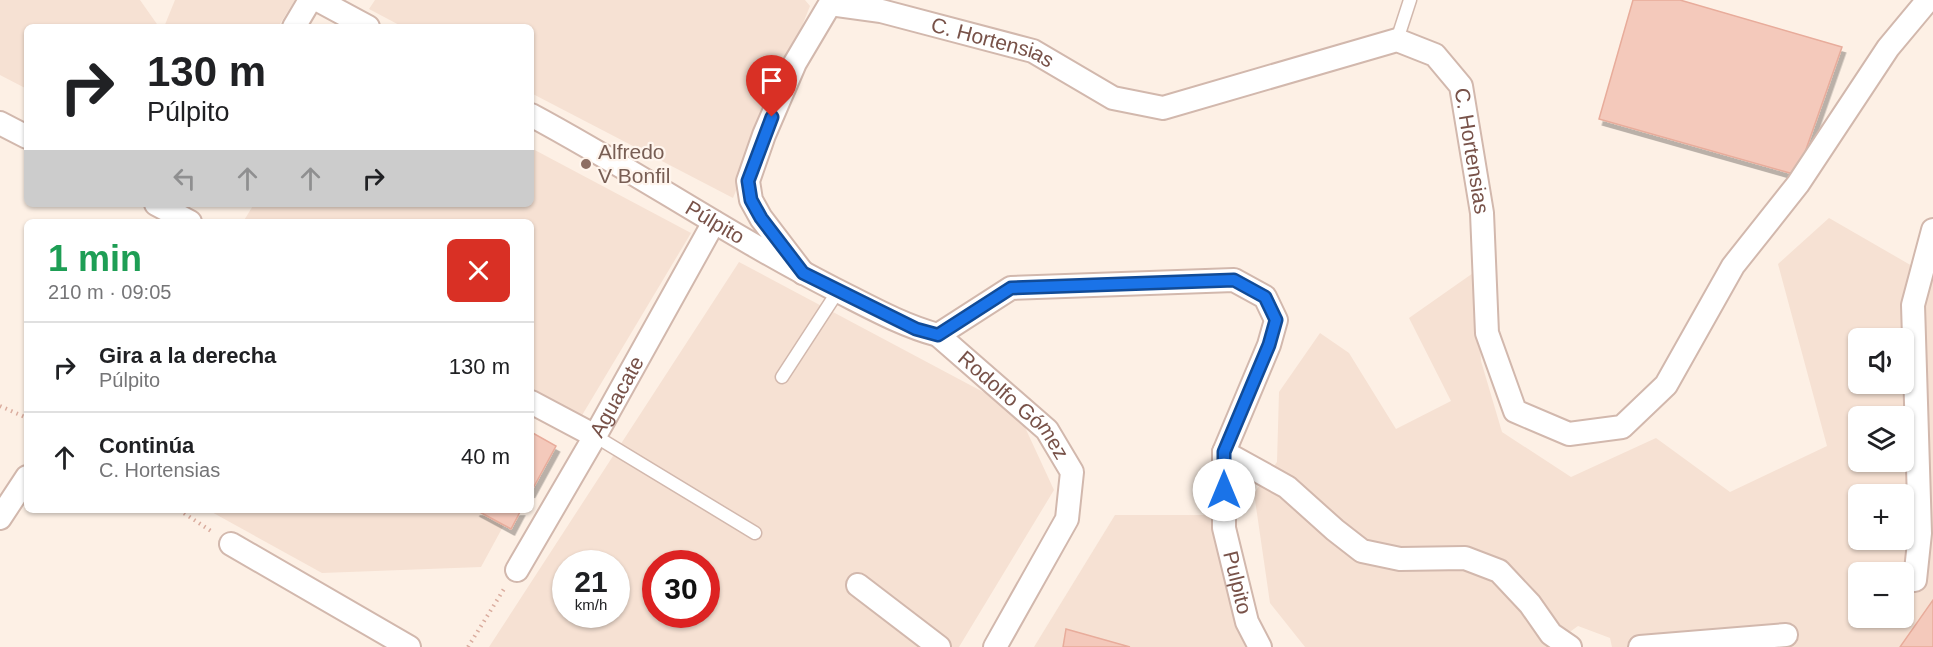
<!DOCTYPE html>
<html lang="es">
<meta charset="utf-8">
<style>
body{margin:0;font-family:Arial,sans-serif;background:#f2f2f2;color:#202124;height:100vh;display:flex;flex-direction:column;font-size:22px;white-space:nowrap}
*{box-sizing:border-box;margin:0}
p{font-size:20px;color:#757577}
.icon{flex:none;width:33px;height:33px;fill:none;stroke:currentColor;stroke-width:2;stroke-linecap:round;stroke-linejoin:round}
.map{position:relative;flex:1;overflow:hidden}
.drawer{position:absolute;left:24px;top:219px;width:510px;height:294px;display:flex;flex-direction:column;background:#fff;border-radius:9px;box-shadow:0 2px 4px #0004}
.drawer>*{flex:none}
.banner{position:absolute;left:24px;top:24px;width:510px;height:183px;border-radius:9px;box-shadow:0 2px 4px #0004;background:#fff;color:#202124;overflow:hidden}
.controls{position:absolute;left:1848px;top:328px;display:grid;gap:12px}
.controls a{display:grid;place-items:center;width:66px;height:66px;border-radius:9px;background:#fff;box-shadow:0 2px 4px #0004;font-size:30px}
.speed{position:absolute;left:552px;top:550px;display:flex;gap:12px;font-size:30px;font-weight:700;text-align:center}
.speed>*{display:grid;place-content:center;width:78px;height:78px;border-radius:50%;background:#fff;box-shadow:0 2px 4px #0004;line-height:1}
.speed small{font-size:15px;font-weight:400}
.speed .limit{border:9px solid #d22;background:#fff;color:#111}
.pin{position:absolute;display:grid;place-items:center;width:51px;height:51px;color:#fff;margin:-62px -26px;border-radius:50% 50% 50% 0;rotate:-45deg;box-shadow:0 0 6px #0007}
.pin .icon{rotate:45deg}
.me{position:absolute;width:66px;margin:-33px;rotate:0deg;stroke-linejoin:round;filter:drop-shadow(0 0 4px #0008)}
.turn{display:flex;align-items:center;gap:21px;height:126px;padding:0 24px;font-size:27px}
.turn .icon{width:78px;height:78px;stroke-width:2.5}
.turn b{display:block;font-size:42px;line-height:51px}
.lanes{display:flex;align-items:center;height:57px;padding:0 24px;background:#0003;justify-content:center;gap:30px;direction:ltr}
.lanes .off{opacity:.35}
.round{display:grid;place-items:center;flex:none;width:63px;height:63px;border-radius:9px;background:#f2f2f2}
.overview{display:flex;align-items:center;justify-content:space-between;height:102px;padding:0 24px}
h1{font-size:36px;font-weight:800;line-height:45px;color:#1e9e55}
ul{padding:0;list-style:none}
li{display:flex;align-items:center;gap:18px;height:90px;padding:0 24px;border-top:2px solid #e0e0e0}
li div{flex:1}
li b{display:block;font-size:22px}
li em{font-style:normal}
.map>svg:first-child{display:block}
.residential{fill:#f6e1d3;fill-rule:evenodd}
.building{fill:#f4c9bb;stroke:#e8ac9b;stroke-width:1.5;filter:url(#shadow)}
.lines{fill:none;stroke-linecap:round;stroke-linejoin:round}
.lane-casing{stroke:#d2b8ad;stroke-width:15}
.street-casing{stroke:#d2b8ad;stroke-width:26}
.path{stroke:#daac9e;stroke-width:4;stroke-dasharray:1.5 4.5;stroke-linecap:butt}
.lane{stroke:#fff;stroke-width:12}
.street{stroke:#fff;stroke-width:22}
.route-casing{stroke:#114b97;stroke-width:15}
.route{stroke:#1a73e8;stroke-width:10}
.education-dot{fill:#8d6e63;stroke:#fff5ed;stroke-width:2}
.labels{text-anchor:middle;stroke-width:4.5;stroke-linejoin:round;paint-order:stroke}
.street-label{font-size:21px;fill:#785249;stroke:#fff5ed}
.education-label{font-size:21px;fill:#785e54;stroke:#fff5ed;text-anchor:start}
</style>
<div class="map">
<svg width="1933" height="647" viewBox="0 0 1933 647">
<defs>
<filter id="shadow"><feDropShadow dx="3.5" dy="6" stdDeviation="0" flood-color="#0004"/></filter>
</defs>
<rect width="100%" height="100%" fill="#fdf0e5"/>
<!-- residential -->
<g class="residential">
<polygon points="0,0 140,0 159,27 27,27 27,89 0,75"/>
<polygon points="175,0 295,0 278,27 164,27"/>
<polygon points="375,0 805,0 810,6 733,198 531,93 531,27 403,27 369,9"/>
<polygon points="531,148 691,233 581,417 531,389 531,222 243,222 254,204 531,204"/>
<path d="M1829,218L1933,278V647H1612L1610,638L1578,626L1549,647H1305L1270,603L1254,493L1277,462L1279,392L1320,333L1349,353L1396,429L1451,401L1409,318L1476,271L1481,361L1502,432L1571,477L1656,438L1730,492L1827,446L1778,264ZM1858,339H1904V384H1858ZM1858,417H1904V462H1858ZM1858,495H1904V540H1858ZM1858,573H1904V618H1858Z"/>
<path d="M739,262L1017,410L1054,490L959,647H489ZM566,564H616V615H566ZM656,564H706V615H656Z"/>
<polygon points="208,510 512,510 481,567 322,573"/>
<polygon points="1115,515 1220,515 1262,647 1034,647"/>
</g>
<!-- building -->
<g class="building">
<polygon points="1633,0 1680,0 1842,47 1797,175 1599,119"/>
<polygon points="531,432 556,446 531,492"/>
<polygon points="476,510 521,510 511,529"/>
<polygon points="1933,600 1933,647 1900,647"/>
<polygon points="1066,629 1130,647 1063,647"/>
</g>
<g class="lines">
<defs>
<g id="lane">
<polyline points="1397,40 1410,0"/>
<polyline points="782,377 838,291"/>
<polyline points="595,436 755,533"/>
</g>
<g id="street">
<polyline points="318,0 368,27"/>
<polyline points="294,27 310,0"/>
<path id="s1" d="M531,115C634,170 730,236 834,289C868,306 901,325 938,335L1047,430L1072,472L1067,519L995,647"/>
<polyline points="0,123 27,137"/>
<polyline points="156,204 190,222"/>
<path id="s2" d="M803,273L761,218L751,200L748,181L764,135L795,63L830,4L881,11L1033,51L1113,98L1163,108L1397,40L1435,55L1461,86L1482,213L1487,333L1515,411L1569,434L1622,427L1666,385L1733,266L1798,184L1888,48L1928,0"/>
<path id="s3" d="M938,335L1011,288L1234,280L1265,297L1276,320L1269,345L1224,452V528L1247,622L1260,647"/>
<polyline points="531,402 595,436"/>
<polyline points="1224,452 1287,487 1335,530 1362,551 1400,559 1465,558 1499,571 1530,604 1551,634 1570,647"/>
<polyline points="0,518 27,477"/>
<polyline points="231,544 409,647"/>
<path id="s4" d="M517,570L595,436L714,222"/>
<polyline points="1915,580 1920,533 1913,305 1933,230"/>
<polyline points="858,585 939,647"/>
<polyline points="1640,647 1786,635"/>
</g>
</defs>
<!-- lane casing -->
<use href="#lane" class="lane-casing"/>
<!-- street casing -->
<use href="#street" class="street-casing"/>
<!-- path -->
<g class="path">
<polyline points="0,406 27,418"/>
<polyline points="179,510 211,531"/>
<polyline points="468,647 504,589"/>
</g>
<!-- lane -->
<use href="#lane" class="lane"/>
<!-- street -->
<use href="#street" class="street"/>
</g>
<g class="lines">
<defs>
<polyline id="route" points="772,117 748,181 751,200 761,218 803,273 916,329 938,335 1011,288 1234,280 1265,297 1276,320 1269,345 1224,452 1224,490"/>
</defs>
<!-- route casing -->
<use href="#route" class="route-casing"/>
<!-- route -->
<use href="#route" class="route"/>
</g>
<!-- markers -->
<circle class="education-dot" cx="586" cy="164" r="6"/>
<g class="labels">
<!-- street labels -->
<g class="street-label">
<text dy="7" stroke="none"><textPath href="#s2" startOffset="472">C. Hortensias</textPath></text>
<text dy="7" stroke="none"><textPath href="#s2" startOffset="1048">C. Hortensias</textPath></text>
<text dy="7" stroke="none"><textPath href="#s1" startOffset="213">Púlpito</textPath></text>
<text dy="7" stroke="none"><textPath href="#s4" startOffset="200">Aguacate</textPath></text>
<text dy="7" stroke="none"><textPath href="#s1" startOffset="567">Rodolfo Gómez</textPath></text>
<text dy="7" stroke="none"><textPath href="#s3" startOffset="645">Pulpito</textPath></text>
</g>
<!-- education labels -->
<g class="education-label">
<text x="598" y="159">Alfredo<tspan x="598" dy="24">V Bonfil</tspan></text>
</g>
</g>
</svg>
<div class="controls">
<a><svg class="icon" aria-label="sound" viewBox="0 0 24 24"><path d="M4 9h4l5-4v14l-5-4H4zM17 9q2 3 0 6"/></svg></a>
<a><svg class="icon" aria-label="layers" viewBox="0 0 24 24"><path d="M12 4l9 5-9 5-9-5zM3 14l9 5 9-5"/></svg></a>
<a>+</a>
<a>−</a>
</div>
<div class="speed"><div>21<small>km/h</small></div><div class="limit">30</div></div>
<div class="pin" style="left:772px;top:117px;background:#d93025"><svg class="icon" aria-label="arrive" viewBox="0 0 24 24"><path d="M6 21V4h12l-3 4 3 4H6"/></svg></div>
<svg class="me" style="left:1224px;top:490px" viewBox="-20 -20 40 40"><circle r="19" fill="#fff"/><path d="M0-13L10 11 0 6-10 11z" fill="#1a73e8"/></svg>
<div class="banner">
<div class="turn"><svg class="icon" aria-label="right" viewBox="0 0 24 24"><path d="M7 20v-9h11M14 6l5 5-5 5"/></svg><div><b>130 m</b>Púlpito</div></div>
<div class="lanes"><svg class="icon off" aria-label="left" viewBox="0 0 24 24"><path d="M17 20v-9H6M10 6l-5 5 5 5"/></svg><svg class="icon off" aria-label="ahead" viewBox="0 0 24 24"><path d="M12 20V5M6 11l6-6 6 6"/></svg><svg class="icon off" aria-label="ahead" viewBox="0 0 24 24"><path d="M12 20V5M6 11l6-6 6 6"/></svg><svg class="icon" aria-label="right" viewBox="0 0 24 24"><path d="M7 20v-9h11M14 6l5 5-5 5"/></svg></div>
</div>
<section class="drawer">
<div class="overview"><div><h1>1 min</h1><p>210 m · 09:05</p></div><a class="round" style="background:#d93025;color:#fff"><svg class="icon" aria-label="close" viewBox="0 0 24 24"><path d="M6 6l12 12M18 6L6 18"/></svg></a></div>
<ul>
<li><svg class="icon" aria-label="right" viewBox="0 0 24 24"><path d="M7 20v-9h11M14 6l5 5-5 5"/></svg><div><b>Gira a la derecha</b><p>Púlpito</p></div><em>130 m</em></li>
<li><svg class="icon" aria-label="ahead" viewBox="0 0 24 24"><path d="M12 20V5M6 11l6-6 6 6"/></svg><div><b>Continúa</b><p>C. Hortensias</p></div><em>40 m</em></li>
</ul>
</section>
</div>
